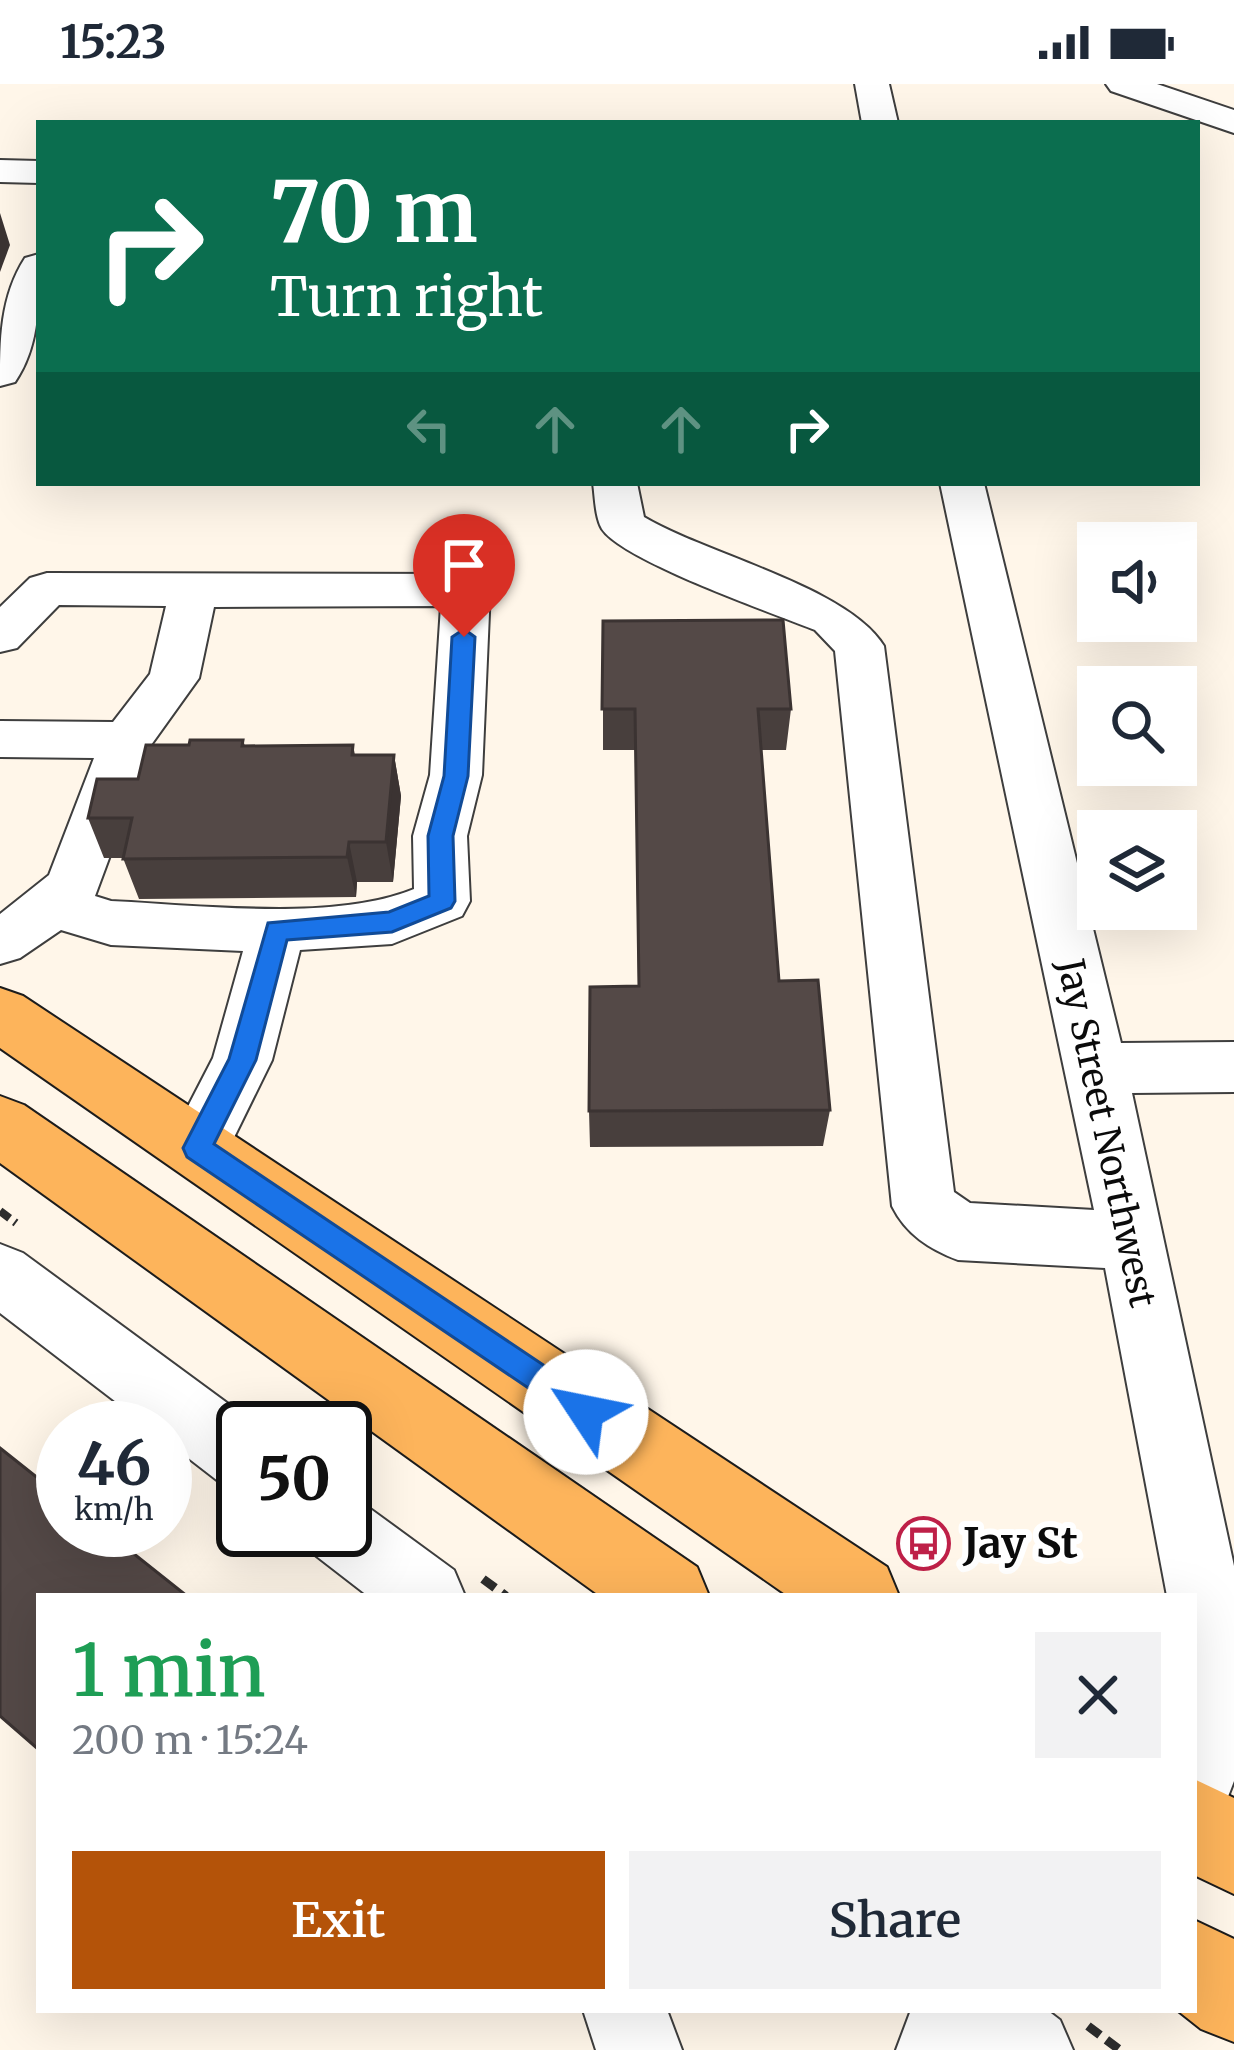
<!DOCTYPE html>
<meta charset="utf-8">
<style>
body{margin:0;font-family:Merriweather,serif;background:#f2f2f3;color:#1f2937;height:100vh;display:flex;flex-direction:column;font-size:45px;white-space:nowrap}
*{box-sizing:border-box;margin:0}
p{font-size:39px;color:#747a83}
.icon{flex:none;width:66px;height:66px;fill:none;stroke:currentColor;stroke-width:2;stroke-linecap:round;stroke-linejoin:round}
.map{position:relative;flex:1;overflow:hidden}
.side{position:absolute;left:36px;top:1509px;width:1161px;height:420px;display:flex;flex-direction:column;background:#fff;border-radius:0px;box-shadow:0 12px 48px #0002}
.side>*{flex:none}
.top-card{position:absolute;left:36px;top:36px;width:1164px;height:366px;border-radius:0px;box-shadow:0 12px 48px #0002;background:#0b6e4f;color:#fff;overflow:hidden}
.buttons{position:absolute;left:1077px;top:438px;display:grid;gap:24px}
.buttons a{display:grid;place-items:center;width:120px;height:120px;border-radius:0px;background:#fff;box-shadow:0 12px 48px #0002;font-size:60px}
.speed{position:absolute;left:36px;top:1317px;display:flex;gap:24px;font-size:60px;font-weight:700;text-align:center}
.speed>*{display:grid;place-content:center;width:156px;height:156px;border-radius:50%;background:#fff;box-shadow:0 12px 48px #0002;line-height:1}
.speed small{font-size:30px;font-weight:400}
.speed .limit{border:6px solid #111;border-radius:18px;background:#fff;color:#111}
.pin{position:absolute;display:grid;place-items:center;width:102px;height:102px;color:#fff;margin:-123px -51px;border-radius:50% 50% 50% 0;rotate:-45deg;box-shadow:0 0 12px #0007}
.pin .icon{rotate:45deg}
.me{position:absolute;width:132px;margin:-66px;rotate:304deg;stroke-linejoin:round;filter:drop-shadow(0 0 9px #0008)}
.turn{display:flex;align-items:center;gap:42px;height:252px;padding:0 36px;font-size:54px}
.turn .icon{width:156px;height:156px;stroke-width:2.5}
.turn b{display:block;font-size:84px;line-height:102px}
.lanes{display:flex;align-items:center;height:114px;padding:0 36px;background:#0003;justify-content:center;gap:60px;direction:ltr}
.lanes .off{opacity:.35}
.round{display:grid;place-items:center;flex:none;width:126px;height:126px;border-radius:0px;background:#f2f2f3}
.summary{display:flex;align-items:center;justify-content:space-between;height:204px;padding:0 36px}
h1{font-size:72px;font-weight:600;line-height:90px;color:#1e9e55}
.cta{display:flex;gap:24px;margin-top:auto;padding:24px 36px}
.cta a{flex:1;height:138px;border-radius:0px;background:#b45309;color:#fff;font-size:48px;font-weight:600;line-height:138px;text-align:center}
.cta a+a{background:#f2f2f3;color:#1f2937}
.status{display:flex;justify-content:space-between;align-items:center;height:84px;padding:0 60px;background:#fff;direction:ltr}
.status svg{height:33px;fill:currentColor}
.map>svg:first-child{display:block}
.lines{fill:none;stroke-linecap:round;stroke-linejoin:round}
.minor-casing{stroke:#3e3e3e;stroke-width:4}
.major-casing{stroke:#1c1c1c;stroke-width:4}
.path-far1{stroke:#2d2d2d;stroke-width:8;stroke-dasharray:12 6;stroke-linecap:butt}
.path{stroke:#2d2d2d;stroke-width:9;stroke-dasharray:15 8;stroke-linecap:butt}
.minor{fill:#fff;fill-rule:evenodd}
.major{fill:#fdb45b;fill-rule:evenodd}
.wall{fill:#483f3d}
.shaded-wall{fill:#3b3332}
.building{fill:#544947;stroke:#3b3332;stroke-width:3}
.route{fill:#1a73e8;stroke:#114b97;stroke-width:3}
.labels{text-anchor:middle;stroke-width:12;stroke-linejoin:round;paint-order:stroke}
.street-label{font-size:36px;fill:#0b0b0b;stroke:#fff}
.near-poi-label{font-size:42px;font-weight:bold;fill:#0b0b0b;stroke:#fff;text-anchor:start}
</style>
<div class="status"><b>15:23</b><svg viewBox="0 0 49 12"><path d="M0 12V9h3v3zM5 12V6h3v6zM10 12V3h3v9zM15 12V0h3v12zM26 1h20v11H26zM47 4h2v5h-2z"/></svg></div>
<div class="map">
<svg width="1234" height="1966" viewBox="0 0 1234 1966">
<rect width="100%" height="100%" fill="#fff6e9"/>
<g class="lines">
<defs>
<g id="minor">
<polygon points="855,0 889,0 898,39 862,39"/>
<polygon points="1106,0 1157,0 1234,26 1234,49 1111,7"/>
<polygon points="0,76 39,77 39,99 0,98"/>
<path d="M39,170C39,214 41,260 15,298L0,302C0,256 0,213 25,174Z"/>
<path d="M593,399H637L644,433C708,471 848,503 884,562L954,1108L970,1119L1094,1126L940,399H984L1121,959L1234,958V1008L1132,1009L1234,1482V1697L1222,1728L1194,1739V1512H1167L1105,1184L958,1176C929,1165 906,1150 892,1122L835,567L815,546C773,529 623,477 602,445C595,433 595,413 593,399Z"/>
<path d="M47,489L466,490L483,495L490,506L482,691L467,752L470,817L462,832L392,860L300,866L272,976L219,1084L197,1092L175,1084L166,1065L213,974L243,867L111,861L61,846L20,874L0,880V830L49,791L94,674L0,673V637L113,638L150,590L166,522L59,521L17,564L0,568V523L30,494ZM441,522L430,691L413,752L414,805C334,838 198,821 111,817L95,812L151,661L199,594L214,523Z"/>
<polygon points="0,1160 23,1169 261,1344 243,1344 243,1407 218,1397 165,1356 165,1344 150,1344 0,1229"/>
<polygon points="345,1412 365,1421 454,1486 465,1512 368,1512 315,1471 304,1446 345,1446"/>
<polygon points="583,1926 667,1926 682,1966 596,1966"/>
<polygon points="911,1926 1047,1926 1060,1936 1073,1966 896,1966"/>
</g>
<g id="major">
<polygon points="0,904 23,912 887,1483 899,1512 788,1512 0,964"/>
<polygon points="0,1012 24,1021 697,1483 709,1512 600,1512 0,1079"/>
<polygon points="1194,1695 1234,1714 1234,1810 1194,1791"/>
<polygon points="1194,1836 1234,1855 1234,1958 1201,1945 1177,1926 1194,1926"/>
</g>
</defs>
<!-- minor casing -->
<use href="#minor" class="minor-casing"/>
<!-- major casing -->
<use href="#major" class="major-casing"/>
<!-- path-far1 -->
<polyline class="path-far1" points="0,1127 16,1139"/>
<!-- path -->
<g class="path">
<polyline points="483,1495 506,1512"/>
<polyline points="1088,1942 1120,1966"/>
</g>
<!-- minor -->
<use href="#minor" class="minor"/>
<!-- major -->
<use href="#major" class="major"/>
</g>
<!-- wall -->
<g class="wall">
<polygon points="603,537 791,625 786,666 761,666 779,897 830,1026 823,1062 590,1063 589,1027 638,902 635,666 603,666"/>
<polygon points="243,656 245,662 353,661 355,671 394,671 401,712 393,798 357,798 356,813 139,815 123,774 104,774 88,734 189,661"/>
</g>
<!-- shaded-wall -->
<g class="shaded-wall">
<polygon points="0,129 10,161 0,188"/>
<polygon points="394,671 401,712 393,798 386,758"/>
<polygon points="349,758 357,798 356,813 347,773"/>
</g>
<!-- building -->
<g class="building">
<polygon points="783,536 791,625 758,625 779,897 818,896 830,1026 589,1027 590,903 639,902 635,625 602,625 603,537"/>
<polygon points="190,656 243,656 242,662 353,661 352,671 394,671 386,758 349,758 347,773 123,775 132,734 88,734 97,695 138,695 146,661 189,661"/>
<polygon points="0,1364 63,1414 63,1446 104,1446 187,1512 39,1512 39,1666 0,1632"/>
</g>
<!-- route -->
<polygon class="route" points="464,545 475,553 468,692 453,752 455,817 451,824 392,848 287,856 256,976 214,1060 597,1317 602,1328 597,1338 586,1343 187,1073 183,1064 229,975 268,839 389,828 429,812 428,752 444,692 452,553"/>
<!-- icons -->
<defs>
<symbol id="bus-ring" viewBox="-11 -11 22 22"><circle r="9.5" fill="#fff" stroke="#be2048" stroke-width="1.5"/><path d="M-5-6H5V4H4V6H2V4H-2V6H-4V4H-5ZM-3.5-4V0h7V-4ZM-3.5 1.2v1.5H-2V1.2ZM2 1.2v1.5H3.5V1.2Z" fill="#be2048"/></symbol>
</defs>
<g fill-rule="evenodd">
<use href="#bus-ring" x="894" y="1430" width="59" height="59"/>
</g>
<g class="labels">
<!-- street labels -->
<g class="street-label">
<text transform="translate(1107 1049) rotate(78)" y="13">Jay Street Northwest</text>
</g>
<!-- near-poi labels -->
<g class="near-poi-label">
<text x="963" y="1474">Jay St</text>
</g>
</g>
</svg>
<div class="buttons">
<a><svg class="icon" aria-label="sound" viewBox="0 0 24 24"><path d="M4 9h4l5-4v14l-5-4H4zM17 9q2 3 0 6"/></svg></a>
<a><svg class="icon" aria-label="search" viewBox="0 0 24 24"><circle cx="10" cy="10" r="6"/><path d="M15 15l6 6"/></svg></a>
<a><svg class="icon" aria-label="layers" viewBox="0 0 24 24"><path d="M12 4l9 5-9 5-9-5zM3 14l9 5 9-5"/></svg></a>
</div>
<div class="speed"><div>46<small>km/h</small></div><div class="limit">50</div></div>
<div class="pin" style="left:464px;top:553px;background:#d93025"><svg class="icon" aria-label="arrive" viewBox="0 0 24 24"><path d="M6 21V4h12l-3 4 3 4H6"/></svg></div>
<svg class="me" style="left:586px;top:1328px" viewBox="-20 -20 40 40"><circle r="19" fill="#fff"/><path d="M0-13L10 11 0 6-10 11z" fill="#1a73e8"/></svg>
<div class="top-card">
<div class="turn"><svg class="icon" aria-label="right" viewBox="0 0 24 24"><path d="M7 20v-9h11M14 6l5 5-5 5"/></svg><div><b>70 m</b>Turn right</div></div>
<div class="lanes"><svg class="icon off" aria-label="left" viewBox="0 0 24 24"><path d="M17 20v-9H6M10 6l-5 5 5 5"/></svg><svg class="icon off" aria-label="ahead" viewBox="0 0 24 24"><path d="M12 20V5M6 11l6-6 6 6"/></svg><svg class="icon off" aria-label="ahead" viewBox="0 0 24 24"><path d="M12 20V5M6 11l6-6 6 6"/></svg><svg class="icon" aria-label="right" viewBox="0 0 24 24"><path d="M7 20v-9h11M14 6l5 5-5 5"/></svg></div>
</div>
<section class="side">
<div class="summary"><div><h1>1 min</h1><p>200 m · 15:24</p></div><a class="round"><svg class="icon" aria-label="close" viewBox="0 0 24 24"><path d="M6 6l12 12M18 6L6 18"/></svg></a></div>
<div class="cta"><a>Exit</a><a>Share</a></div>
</section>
</div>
